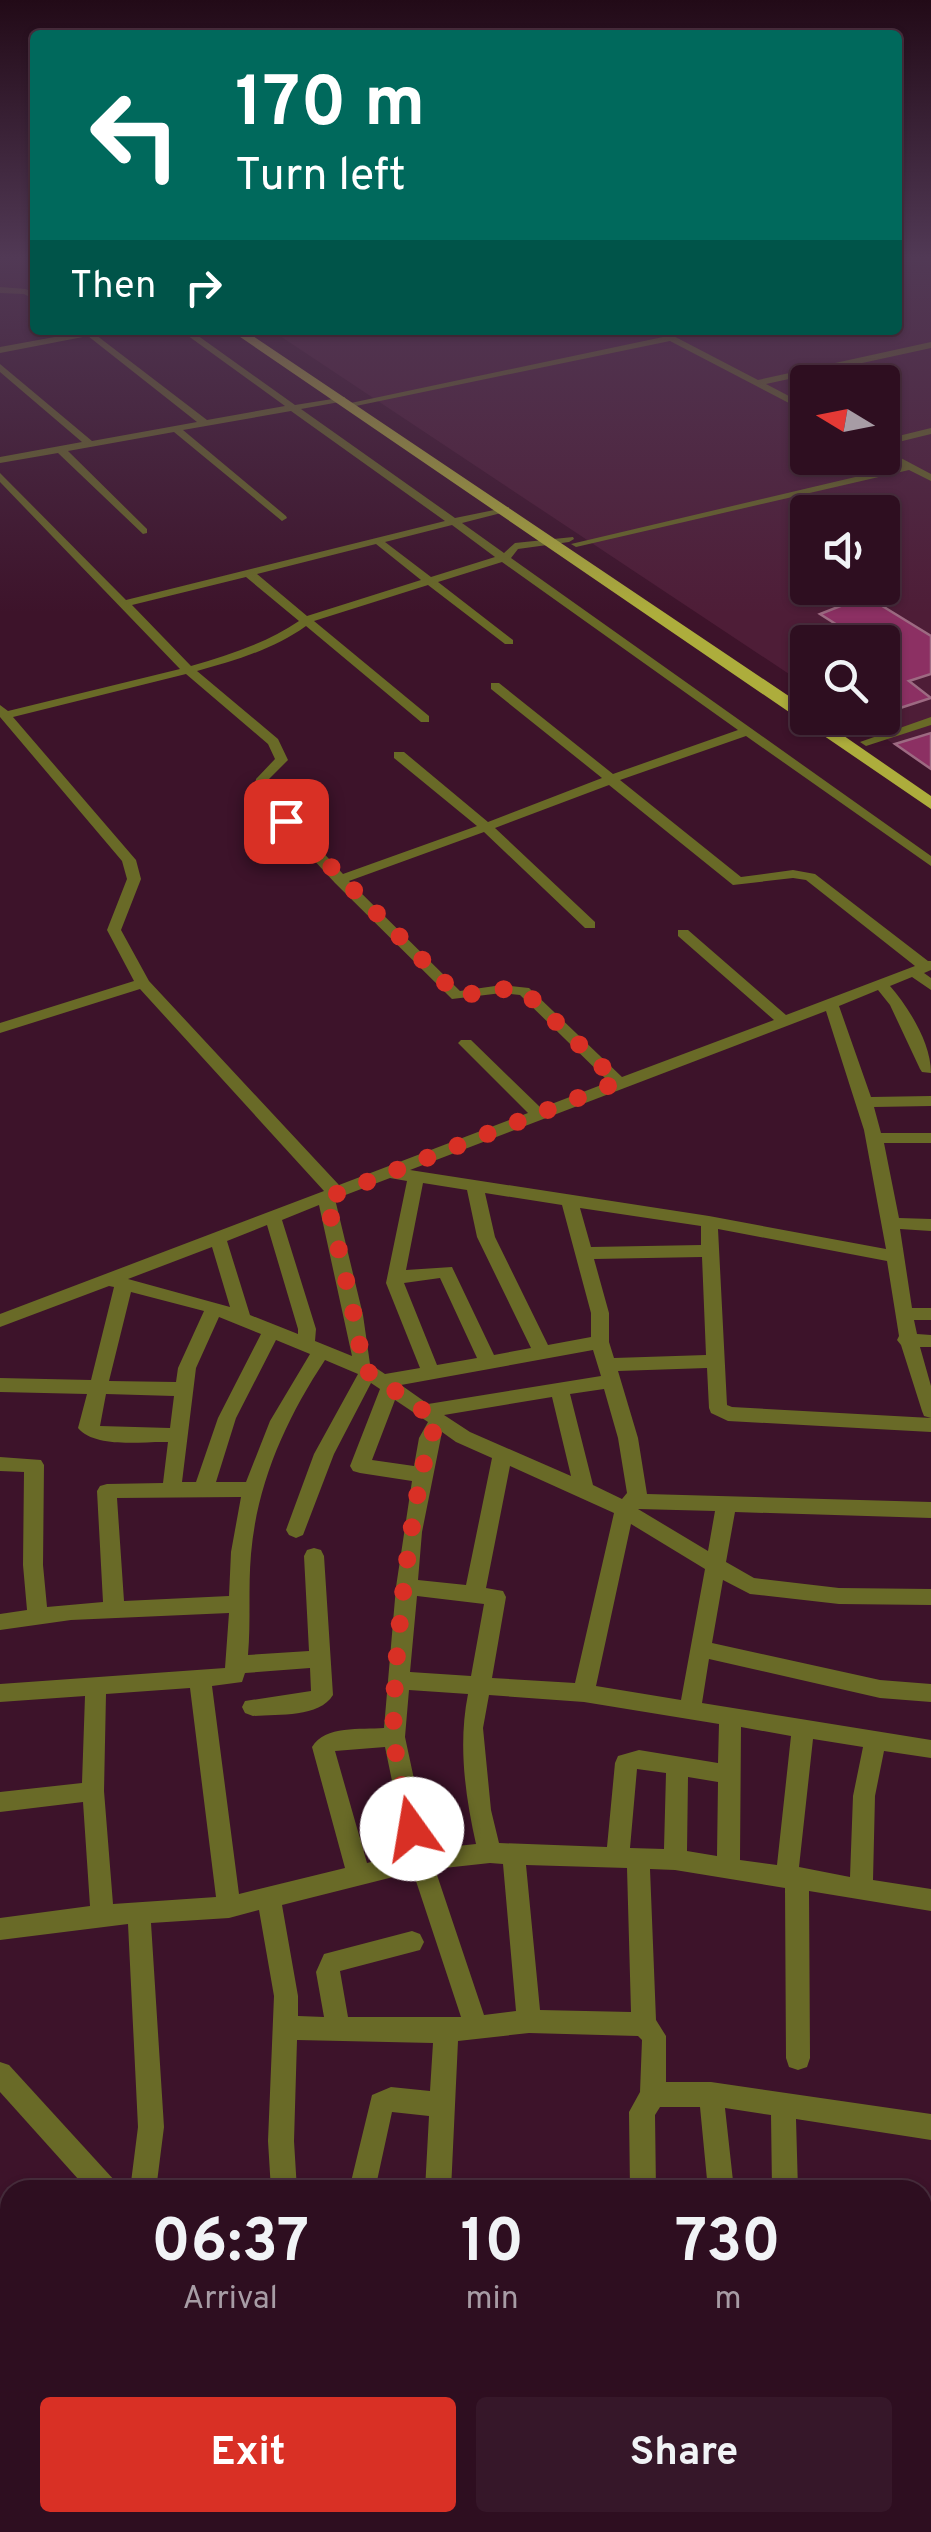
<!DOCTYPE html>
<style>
body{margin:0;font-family:Overpass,sans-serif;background:#361729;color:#f1f3f6;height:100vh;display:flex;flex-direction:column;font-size:38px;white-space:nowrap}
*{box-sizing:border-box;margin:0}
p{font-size:32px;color:#a79ca5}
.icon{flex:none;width:55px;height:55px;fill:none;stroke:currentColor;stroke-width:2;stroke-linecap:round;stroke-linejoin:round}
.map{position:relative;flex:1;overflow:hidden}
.drawer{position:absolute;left:0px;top:2180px;width:932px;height:352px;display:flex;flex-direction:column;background:#2e0e20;border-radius:30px 30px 0 0;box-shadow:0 2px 8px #0004,0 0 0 2px #492e3e}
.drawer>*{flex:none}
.guide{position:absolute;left:30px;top:30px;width:872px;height:305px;border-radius:10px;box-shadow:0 2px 8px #0004,0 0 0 2px #492e3e;background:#00695c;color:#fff;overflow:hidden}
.needle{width:65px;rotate:280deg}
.controls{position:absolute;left:790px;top:365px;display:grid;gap:20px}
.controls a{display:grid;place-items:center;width:110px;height:110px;border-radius:10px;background:#2e0e20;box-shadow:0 2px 8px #0004,0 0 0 2px #492e3e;font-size:50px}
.pin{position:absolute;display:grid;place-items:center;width:85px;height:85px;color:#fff;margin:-42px;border-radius:20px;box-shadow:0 5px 15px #0006}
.me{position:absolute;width:110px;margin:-55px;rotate:347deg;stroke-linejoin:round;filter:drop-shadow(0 0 8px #0008)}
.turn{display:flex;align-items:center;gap:35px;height:210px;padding:0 40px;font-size:45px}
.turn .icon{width:130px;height:130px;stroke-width:2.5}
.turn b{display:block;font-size:70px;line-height:85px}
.then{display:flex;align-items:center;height:95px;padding:0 40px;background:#0003;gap:20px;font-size:38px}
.eta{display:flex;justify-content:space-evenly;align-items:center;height:170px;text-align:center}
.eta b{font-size:60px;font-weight:700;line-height:70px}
.primary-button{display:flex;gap:20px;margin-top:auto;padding:20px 40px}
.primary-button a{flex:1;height:115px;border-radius:10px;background:#d93025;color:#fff;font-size:40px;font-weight:700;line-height:115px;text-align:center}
.primary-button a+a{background:#361729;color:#f1f3f6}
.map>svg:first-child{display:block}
.built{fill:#4e1d37;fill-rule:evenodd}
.building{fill:#8c3063;stroke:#9d6a82;stroke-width:2.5}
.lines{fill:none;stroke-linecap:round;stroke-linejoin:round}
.minor{fill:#696a27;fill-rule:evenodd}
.major{fill:#adad3c;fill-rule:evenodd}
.route{stroke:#d93025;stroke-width:18;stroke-dasharray:0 32.4}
</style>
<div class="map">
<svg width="931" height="2532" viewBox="0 0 931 2532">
<rect width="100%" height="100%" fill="#3d132a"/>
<!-- built -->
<path class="built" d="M898,258H931V769L855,718H882V642H808L807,686L271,330H898ZM808,382H882V458H808ZM808,512H882V588H808Z"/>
<!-- building -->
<g class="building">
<polygon points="866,596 931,636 931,674 909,681 931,698 900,708 882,696 882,642 864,642 820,614"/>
<polygon points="931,733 931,769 895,744"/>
</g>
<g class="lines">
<!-- minor -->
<g class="minor">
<polygon points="0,287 26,289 35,294 35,300 24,294 0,293"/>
<path d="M81,330H111L96,335L207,420L285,406L180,330H190L295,405L345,397V401L301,409L455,518L509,507V511L462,523L504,553L515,543L573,537L574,539L569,542L518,549L511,558L931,856V866L746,736L620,780L741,877L793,870L815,874L928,961H931V970L924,973L931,978V990L912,977L890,986C909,1008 931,1043 931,1073L922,1072L920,1069L890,1005L878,990L839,1006L871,1097L931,1096V1106L874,1107L881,1133H931V1143H884L899,1218L931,1219V1231L900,1229L912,1308H931V1320H914L917,1334L931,1335V1347H920L931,1386V1418L924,1416L922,1411L901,1345L897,1340L899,1336L887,1261L718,1229L727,1405L732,1407L931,1418V1432L728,1421L711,1413L709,1408L707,1368L618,1371L638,1438L647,1494L931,1502V1518L735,1512L726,1562L754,1578L839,1588L931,1589V1605L839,1604L750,1594L723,1580L712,1643L880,1680L931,1684V1702L880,1698L709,1659L702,1703L931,1740V1758L884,1751L875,1796L873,1880L931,1889V1911L809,1891L810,2058L807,2067L798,2070L789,2067L786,2058L785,1888L675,1870L650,1869L656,2020L666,2036V2082H711L931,2114V2140L796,2119L798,2190H772L771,2115L725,2108L734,2190H708L700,2107H660L655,2115L656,2190H630L629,2112L640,2092L642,2040L638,2036L529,2033L458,2041L451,2190H425L429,2116L392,2112L375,2190H349L372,2095L391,2087L430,2091L433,2043L297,2040L294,2141L297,2190H271L268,2141L274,1996L259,1910L229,1918L151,1923L164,2127L156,2190H130L138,2127L128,1924L0,1940V1918L90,1906L83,1802L0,1812V1792L82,1783L85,1696L0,1702V1684L225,1668L229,1613L71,1620L0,1630V1614L27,1610L23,1565L24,1472L0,1471V1457L41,1460L44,1465L43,1565L47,1607L103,1602L97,1491L100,1486L107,1484L163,1483L168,1442C142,1441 96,1449 78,1428L87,1394L0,1392V1378L91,1380L114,1287L109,1286L0,1327V1314L324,1191L140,989L0,1033V1023L134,981L107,930L127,879L122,861L0,717V705L8,711L180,669L0,482V473L126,600L445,521L291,411L183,430L286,516L287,518L282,521L174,432L68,451L147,529V533L143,534L58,453L0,463V457L82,442L0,372V364L92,441L197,422L88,336L0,353V347L82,332ZM452,525L495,557L431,577L385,542ZM376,544L421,580L307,616L257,574ZM502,562L738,730L613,774L499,683H491V689L602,778L488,822L404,752H394V758L477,826L343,874L266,791L268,780L288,760L278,739L197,671C234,661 274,649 306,626L421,722H429V716L314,621L428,585L505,644H513V640L438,582ZM246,577L299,621C267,643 228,655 191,666L132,605ZM186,674L268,744L275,759L256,779L254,795L335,883L452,999L502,993L520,995L609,1082L541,1108L471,1040H461L458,1043L528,1113L339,1185L149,981L121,930L141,879L136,860L13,717ZM609,785L733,885L793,878L806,880L915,966L786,1015L688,930H678V936L774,1020L622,1077L529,988L502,985L460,991L349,881L484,832L585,928H595V922L495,828ZM826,1011L864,1130L886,1249L709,1216L410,1170ZM390,1178L407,1181L386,1283L420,1368L385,1374L370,1364L363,1315L335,1199ZM423,1183L467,1190L477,1237L531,1348L494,1355L452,1267L406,1270ZM485,1193L562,1205L591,1313V1337L548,1345L495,1237ZM319,1205L352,1356L315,1341L316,1329L282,1220ZM580,1208L701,1226V1245L591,1247ZM267,1225L298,1329V1334L250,1315L227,1241ZM212,1247L230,1307L128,1279ZM702,1257L706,1355L614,1358L609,1342V1313L594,1259ZM440,1278L477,1358L437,1365L404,1283ZM131,1292L204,1311L178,1368L176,1382L109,1381ZM219,1317L261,1334L218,1418L196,1482H182L196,1368ZM276,1340L310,1354L270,1421L246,1482H216L236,1418ZM593,1350L601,1376L428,1404L401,1385ZM325,1360L358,1374L314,1454L286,1530L289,1535L296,1538L303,1535L334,1454L371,1383L380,1389L350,1466L353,1471L360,1473L412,1481L396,1587L384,1728C361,1730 325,1725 312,1747L345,1868L239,1894L212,1686L242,1682L245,1673L310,1668L311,1691L245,1701L242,1707L245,1713L253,1716C278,1714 319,1718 333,1695L324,1556L321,1550L314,1548L307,1550L304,1556L309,1651L248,1655C251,1621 248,1588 251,1554C257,1483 286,1419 325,1360ZM604,1389L618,1438L627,1493L622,1499L593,1485L570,1394ZM106,1394L174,1396L170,1428L100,1426ZM552,1397L571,1476L470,1432L444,1415ZM395,1400L428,1422L419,1438L414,1466L372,1460ZM442,1432L456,1442L492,1458L466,1585L418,1580L422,1532ZM510,1466L614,1513L575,1683L492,1678L506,1597L503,1591L486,1588ZM241,1497L231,1552L229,1596L124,1601L117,1498ZM638,1509L715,1511L708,1551ZM631,1524L705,1569L681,1700L596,1686ZM417,1596L484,1604L471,1676L410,1672ZM190,1688L216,1897L113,1904L104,1791L106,1694ZM409,1690L468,1694C458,1744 465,1795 476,1844L429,1849L405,1737ZM489,1695L584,1702L719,1724L718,1763L639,1750L618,1756L615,1763L607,1847L499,1843L491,1810L483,1728ZM741,1727L791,1736L777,1865L740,1860ZM813,1739L863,1747L853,1796L850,1877L799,1867ZM385,1747L407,1853L367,1863L335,1751ZM637,1769L666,1773L664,1849L630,1848ZM688,1777L718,1782L717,1856L687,1851ZM490,1863L503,1864L516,2011L484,2015L435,1869ZM526,1865L627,1868L631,2012L540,2010ZM413,1872L461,2017H348L340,1971L420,1950L424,1942L420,1934L412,1931L324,1954L316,1972L324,2017L298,2016V1996L282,1905Z"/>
<polygon points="662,330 758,380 931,342 931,348 766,384 808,406 808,413 670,341 351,407 346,404 663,337 658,333"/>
<polygon points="931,428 931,434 882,446 882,440"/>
<polygon points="882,448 931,474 931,481 909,470 576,547 571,544 902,466 882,455"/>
<polygon points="931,717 931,725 866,746 860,742"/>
<polygon points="0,2062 9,2065 115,2181 119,2190 88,2190 0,2092"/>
<polygon points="0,2244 10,2248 10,2274 0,2270"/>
<polygon points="922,2307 931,2308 931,2336 922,2335"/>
<polygon points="10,2332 10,2389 0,2394 0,2337"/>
<polygon points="0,2402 10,2404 10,2432 0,2430"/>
<polygon points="922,2516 931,2518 931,2532 855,2532 851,2522 922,2522"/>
<polygon points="232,2522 261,2522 260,2532 230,2532"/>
<polygon points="424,2522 473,2522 477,2532 428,2532"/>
<polygon points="562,2522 602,2522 606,2532 566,2532"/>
<polygon points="690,2522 719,2522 718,2532 688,2532"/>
<rect x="772" y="2522" width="30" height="10"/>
</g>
<!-- major -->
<polygon class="major" points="230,330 244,330 808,709 808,718 818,718 931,796 931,809"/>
</g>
<!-- sky -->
<linearGradient id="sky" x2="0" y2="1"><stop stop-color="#220a17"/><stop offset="0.42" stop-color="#513955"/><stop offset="1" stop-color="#513955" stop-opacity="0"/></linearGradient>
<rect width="931" height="613" fill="url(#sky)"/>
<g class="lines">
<!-- route -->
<path class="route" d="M286,821L458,996L502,989L524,991L618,1082L326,1198C332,1222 366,1355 361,1367L438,1421C413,1464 390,1684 394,1739C397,1769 405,1800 412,1829"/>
</g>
</svg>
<div class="controls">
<a><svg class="needle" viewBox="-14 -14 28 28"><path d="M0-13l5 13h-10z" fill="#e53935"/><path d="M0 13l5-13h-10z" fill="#a79ca5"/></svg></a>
<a><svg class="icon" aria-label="sound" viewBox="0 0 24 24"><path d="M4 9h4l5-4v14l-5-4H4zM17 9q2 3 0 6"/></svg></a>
<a><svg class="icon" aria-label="search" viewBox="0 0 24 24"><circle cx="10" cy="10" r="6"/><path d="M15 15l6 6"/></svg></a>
</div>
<div class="pin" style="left:286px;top:821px;background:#d93025"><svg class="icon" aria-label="arrive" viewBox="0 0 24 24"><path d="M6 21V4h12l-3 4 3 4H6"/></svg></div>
<svg class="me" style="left:412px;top:1829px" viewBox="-20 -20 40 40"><circle r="19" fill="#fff"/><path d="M0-13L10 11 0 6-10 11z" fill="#d93025"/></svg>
<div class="guide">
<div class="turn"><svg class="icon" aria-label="left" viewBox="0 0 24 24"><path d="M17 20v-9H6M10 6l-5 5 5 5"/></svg><div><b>170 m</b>Turn left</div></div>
<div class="then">Then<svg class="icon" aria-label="right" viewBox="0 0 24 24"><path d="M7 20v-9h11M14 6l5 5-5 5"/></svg></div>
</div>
<section class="drawer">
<div class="eta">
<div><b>06:37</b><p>Arrival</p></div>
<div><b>10</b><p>min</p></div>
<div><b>730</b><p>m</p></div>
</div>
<div class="primary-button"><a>Exit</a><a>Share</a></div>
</section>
</div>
